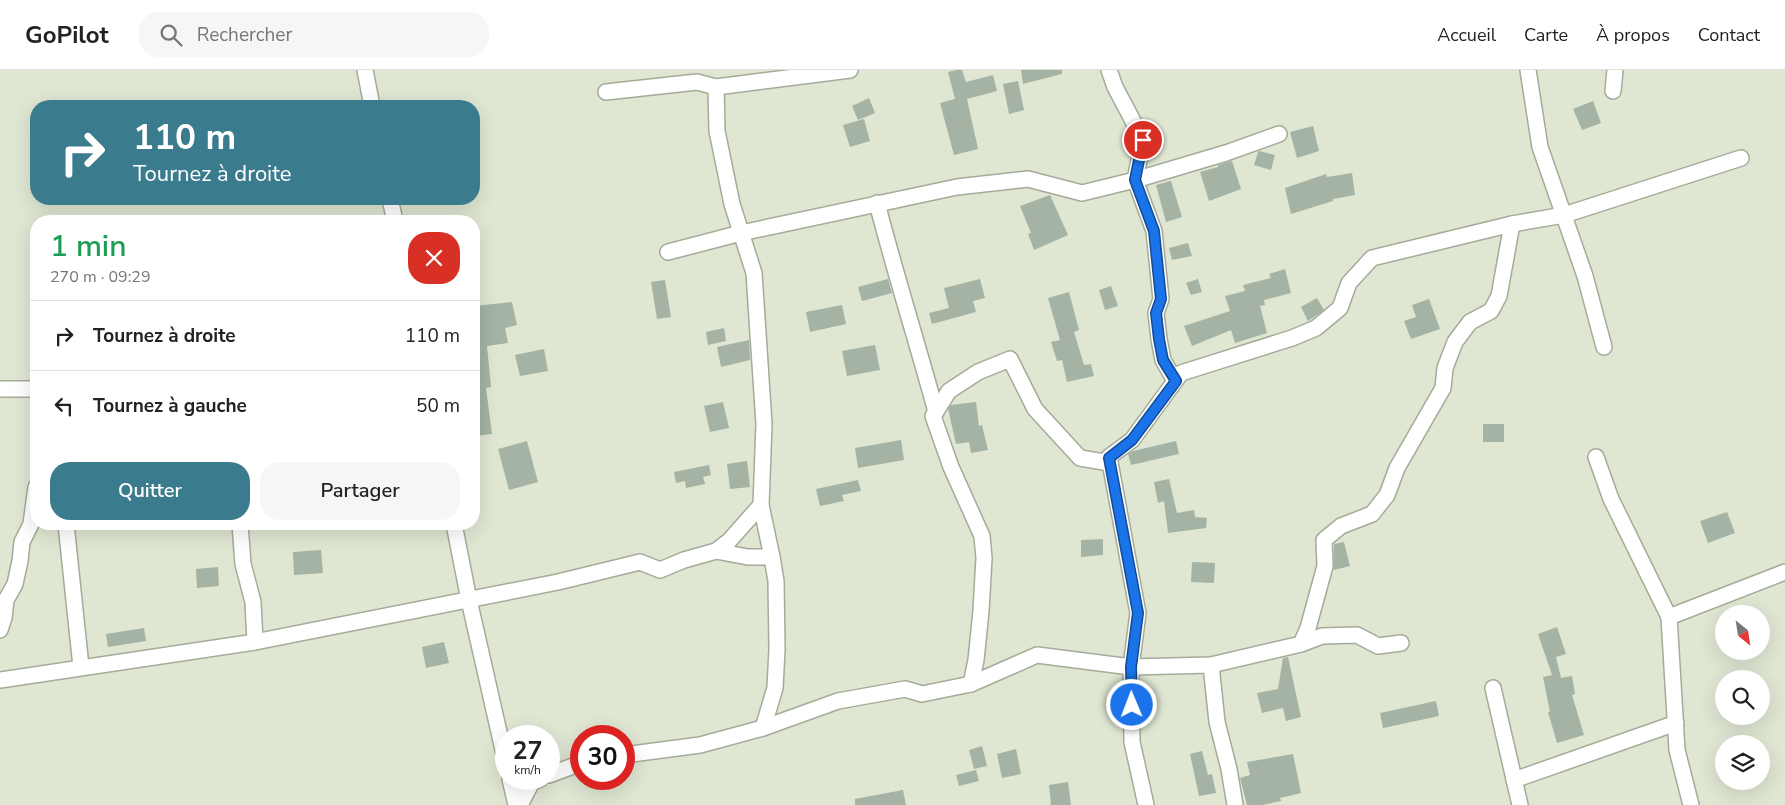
<!DOCTYPE html>
<html lang="fr">
<meta charset="utf-8">
<style>
body{margin:0;font-family:"Nunito Sans",sans-serif;background:#f6f6f6;color:#222;height:100vh;display:flex;flex-direction:column;font-size:19px;white-space:nowrap}
*{box-sizing:border-box;margin:0}
p{font-size:16px;color:#767676}
.icon{flex:none;width:28px;height:28px;fill:none;stroke:currentColor;stroke-width:2;stroke-linecap:round;stroke-linejoin:round}
.map{position:relative;flex:1;overflow:hidden}
.side{position:absolute;left:30px;top:145px;width:450px;height:315px;display:flex;flex-direction:column;background:#fff;border-radius:20px;box-shadow:0 5px 20px #0002}
.side>*{flex:none}
.banner{position:absolute;left:30px;top:30px;width:450px;height:105px;border-radius:20px;box-shadow:0 5px 20px #0002;background:#3a7c8d;color:#fff;overflow:hidden}
.needle{width:32px;rotate:150deg}
.controls{position:absolute;left:1715px;top:535px;display:grid;gap:10px}
.controls a{display:grid;place-items:center;width:55px;height:55px;border-radius:50%;background:#fff;box-shadow:0 5px 20px #0002;font-size:25px}
.speed{position:absolute;left:495px;top:655px;display:flex;gap:10px;font-size:25px;font-weight:700;text-align:center}
.speed>*{display:grid;place-content:center;width:65px;height:65px;border-radius:50%;background:#fff;box-shadow:0 5px 20px #0002;line-height:1}
.speed small{font-size:12px;font-weight:400}
.speed .limit{border:8px solid #d22;background:#fff;color:#111}
.pin{position:absolute;display:grid;place-items:center;width:42px;height:42px;color:#fff;margin:-21px;border:2px solid #fff;border-radius:50%;box-shadow:0 1px 5px #0007}
.me{position:absolute;width:55px;margin:-28px;rotate:359deg;stroke-linejoin:round;filter:drop-shadow(0 0 4px #0008)}
.turn{display:flex;align-items:center;gap:18px;height:105px;padding:0 20px;font-size:22px}
.turn .icon{width:65px;height:65px;stroke-width:2.5}
.turn b{display:block;font-size:35px;line-height:42px}
.round{display:grid;place-items:center;flex:none;width:52px;height:52px;border-radius:20px;background:#f6f6f6}
.summary{display:flex;align-items:center;justify-content:space-between;height:85px;padding:0 20px}
h1{font-size:30px;font-weight:600;line-height:38px;color:#1e9e55}
.primary-button{display:flex;gap:10px;margin-top:auto;padding:10px 20px}
.primary-button a{flex:1;height:58px;border-radius:20px;background:#3a7c8d;color:#fff;font-size:20px;font-weight:600;line-height:58px;text-align:center}
.primary-button a+a{background:#f6f6f6;color:#222}
ul{padding:0;list-style:none}
li{display:flex;align-items:center;gap:15px;height:70px;padding:0 20px;border-top:1px solid #e0e0e0}
li div{flex:1}
li b{display:block;font-size:19px}
li em{font-style:normal}
header{display:flex;align-items:center;gap:30px;box-sizing:border-box;height:70px;padding:0 25px;background:#fff;border-bottom:1px solid #e0e0e0}
header strong{font-size:24px}
nav{display:flex;gap:28px;margin-inline-start:auto;font-size:18px}
.search{width:350px;height:45px;background:#f6f6f6;display:flex;align-items:center;gap:12px;box-sizing:border-box;padding:0 18px;border-radius:20px;color:#767676;font-size:19px}
.map>svg:first-child{display:block}
.building{fill:#a4b3a3}
.lines{fill:none;stroke-linecap:round;stroke-linejoin:round}
.minor-casing{stroke:#a5ab99;stroke-width:18}
.minor{stroke:#fff;stroke-width:15}
.route-casing{stroke:#114b97;stroke-width:12}
.route{stroke:#1a73e8;stroke-width:9}
</style>
<header>
<strong>GoPilot</strong>
<div class="search"><svg class="icon" aria-label="search" viewBox="0 0 24 24"><circle cx="10" cy="10" r="6"/><path d="M15 15l6 6"/></svg>Rechercher</div>
<nav><a>Accueil</a><a>Carte</a><a>À propos</a><a>Contact</a></nav>
</header>
<div class="map">
<svg width="1785" height="735" viewBox="0 0 1785 735">
<rect width="100%" height="100%" fill="#dfe6d2"/>
<!-- building -->
<g class="building">
<polygon points="957,0 962,0 966,12 993,5 997,21 967,29 978,79 954,85 940,33 955,29 948,2"/>
<polygon points="1021,0 1062,0 1062,4 1023,14"/>
<polygon points="1018,11 1024,40 1009,44 1003,14"/>
<polygon points="869,28 875,43 858,50 852,36"/>
<polygon points="1593,31 1601,53 1582,60 1573,39"/>
<polygon points="864,49 870,71 850,77 843,55"/>
<polygon points="1313,56 1319,81 1297,88 1290,62"/>
<polygon points="1259,81 1275,85 1271,100 1254,95 1258,82"/>
<polygon points="1232,91 1241,119 1209,131 1200,102 1218,97 1218,95"/>
<polygon points="1352,103 1355,125 1333,129 1333,131 1291,144 1285,118 1326,104 1327,107"/>
<polygon points="1171,111 1182,147 1166,152 1156,115"/>
<polygon points="1050,125 1068,165 1034,180 1028,164 1031,163 1020,136"/>
<polygon points="1188,173 1192,186 1172,190 1169,178"/>
<polygon points="1285,199 1291,223 1264,230 1265,235 1260,236 1267,263 1235,273 1231,260 1192,276 1184,256 1230,241 1225,226 1245,221 1243,215 1271,208 1269,204"/>
<polygon points="888,209 892,223 862,231 858,217"/>
<polygon points="980,209 985,228 973,231 976,242 932,254 929,243 949,238 944,218"/>
<polygon points="1198,209 1202,222 1191,225 1186,213"/>
<polygon points="665,210 671,247 657,249 651,212"/>
<polygon points="1111,216 1118,236 1105,240 1099,220"/>
<polygon points="1069,222 1079,260 1074,262 1084,295 1091,294 1094,306 1067,312 1062,290 1057,291 1051,272 1060,270 1048,228"/>
<polygon points="1317,228 1324,240 1308,251 1301,237"/>
<polygon points="1429,229 1440,259 1411,269 1404,251 1416,247 1412,235"/>
<polygon points="512,232 517,255 505,258 508,273 487,276 491,317 486,318 492,364 474,366 474,236"/>
<polygon points="842,235 846,254 810,262 806,242"/>
<polygon points="724,258 726,271 708,275 706,262"/>
<polygon points="749,270 750,290 721,297 717,277"/>
<polygon points="875,275 880,300 847,306 842,281"/>
<polygon points="544,279 548,301 520,306 515,285"/>
<polygon points="723,332 729,358 710,362 704,336"/>
<polygon points="976,332 979,356 982,355 988,380 971,383 969,372 956,374 948,339 951,335"/>
<rect x="1483" y="354" width="21" height="18"/>
<polygon points="901,370 904,390 858,398 855,378"/>
<polygon points="527,371 538,412 509,420 498,379"/>
<polygon points="1176,371 1179,384 1131,395 1128,384 1133,381"/>
<polygon points="747,391 750,417 730,419 727,394"/>
<polygon points="709,395 711,405 703,407 705,414 686,418 685,411 676,413 674,402"/>
<polygon points="1169,409 1177,443 1194,440 1195,447 1207,448 1206,458 1168,463 1164,431 1158,433 1154,412"/>
<polygon points="858,410 861,421 842,425 844,431 820,436 816,419"/>
<polygon points="1727,442 1735,463 1708,473 1700,451"/>
<polygon points="1103,469 1103,485 1081,487 1081,470"/>
<polygon points="1344,472 1350,496 1334,500 1334,474"/>
<polygon points="321,480 323,503 294,505 293,482"/>
<polygon points="1192,492 1215,493 1214,513 1191,512"/>
<polygon points="218,497 219,516 197,518 196,499"/>
<polygon points="1557,557 1566,584 1556,587 1561,608 1572,606 1575,624 1572,625 1584,665 1557,673 1548,642 1550,642 1543,607 1552,605 1538,564"/>
<polygon points="144,558 146,571 108,577 106,564"/>
<polygon points="444,572 449,593 426,598 422,577"/>
<polygon points="1288,587 1301,647 1286,651 1283,638 1262,643 1257,623 1278,619 1283,588"/>
<polygon points="1436,631 1439,646 1383,658 1380,643"/>
<polygon points="982,676 987,696 974,699 969,680"/>
<polygon points="1016,679 1021,704 1002,708 997,684"/>
<polygon points="1202,681 1208,705 1212,704 1216,723 1199,726 1190,684"/>
<polygon points="1293,684 1301,723 1280,728 1281,731 1262,735 1247,735 1240,708 1250,705 1247,692"/>
<polygon points="976,700 979,711 959,716 956,705"/>
<polygon points="1068,712 1071,735 1051,735 1049,715"/>
<polygon points="903,720 906,735 855,735 855,729"/>
</g>
<g class="lines">
<defs>
<g id="minor">
<polyline points="365,0 372,36"/>
<polyline points="1528,0 1540,77 1585,206 1604,277"/>
<polyline points="716,17 717,61 732,134 754,203 764,354 761,435 772,487 776,511 777,579 775,618 763,658"/>
<polyline points="1613,21 1615,0"/>
<polyline points="606,22 697,12 716,17 850,0"/>
<polyline points="390,129 395,151"/>
<path d="M877,133C895,203 917,272 936,342"/>
<polyline points="668,182 741,163 957,117 1028,109 1082,123 1135,110 1143,70 1115,17 1109,0"/>
<polyline points="1175,311 1163,290 1159,269 1156,243 1161,229 1154,161 1135,110 1226,83 1279,64"/>
<polyline points="0,319 36,319"/>
<polyline points="1596,387 1611,429 1669,547 1677,680 1691,735"/>
<polyline points="66,454 81,597"/>
<polyline points="240,454 243,494 253,532 255,572"/>
<polyline points="454,454 469,530 506,693"/>
<polyline points="716,481 729,471 761,435"/>
<polyline points="1669,547 1785,502"/>
<polyline points="0,560 4,548 6,530 15,514 20,491 22,472 31,454 36,417"/>
<polyline points="1301,574 1308,558 1325,496 1324,470 1341,456 1372,444 1387,425 1397,398 1443,318 1445,298 1455,272 1470,252 1491,241 1499,226 1512,154"/>
<polyline points="1211,595 1217,652 1229,699 1235,735"/>
<polyline points="0,610 255,572 558,512 640,492 660,500 684,490 716,481 748,487 772,487"/>
<polyline points="971,614 976,590 981,541 984,488 982,466 951,397 933,346 949,321 978,302 1010,289 1035,339 1080,388 1110,393"/>
<polyline points="1493,618 1520,735"/>
<polyline points="624,685 700,675 763,658 838,631 905,619 922,624 971,614 1037,585 1131,597 1211,595 1301,574 1322,566 1357,565 1378,576 1401,573"/>
<polyline points="549,705 581,693"/>
<polyline points="510,709 516,735"/>
<polyline points="1514,710 1676,653"/>
<polyline points="520,735 532,712 540,709"/>
<polyline points="1146,735 1132,672 1131,597 1138,543 1109,387 1132,370 1181,303 1292,268 1316,258 1340,238 1349,213 1372,188 1512,154 1564,145 1741,88"/>
</g>
</defs>
<!-- minor casing -->
<use href="#minor" class="minor-casing"/>
<!-- minor -->
<use href="#minor" class="minor"/>
</g>
<g class="lines">
<defs>
<polyline id="route" points="1132,635 1131,597 1138,543 1109,388 1132,370 1176,311 1163,290 1159,269 1156,243 1161,229 1154,161 1135,110 1143,70"/>
</defs>
<!-- route casing -->
<use href="#route" class="route-casing"/>
<!-- route -->
<use href="#route" class="route"/>
</g>
</svg>
<div class="controls">
<a><svg class="needle" viewBox="-14 -14 28 28"><path d="M0-13l5 13h-10z" fill="#e53935"/><path d="M0 13l5-13h-10z" fill="#767676"/></svg></a>
<a><svg class="icon" aria-label="search" viewBox="0 0 24 24"><circle cx="10" cy="10" r="6"/><path d="M15 15l6 6"/></svg></a>
<a><svg class="icon" aria-label="layers" viewBox="0 0 24 24"><path d="M12 4l9 5-9 5-9-5zM3 14l9 5 9-5"/></svg></a>
</div>
<div class="speed"><div>27<small>km/h</small></div><div class="limit">30</div></div>
<div class="pin" style="left:1143px;top:70px;background:#d93025"><svg class="icon" aria-label="arrive" viewBox="0 0 24 24"><path d="M6 21V4h12l-3 4 3 4H6"/></svg></div>
<svg class="me" style="left:1132px;top:635px" viewBox="-20 -20 40 40"><circle r="17" fill="#1a73e8" stroke="#fff" stroke-width="3"/><path d="M0-11L8 9 0 5-8 9z" fill="#fff"/></svg>
<div class="banner">
<div class="turn"><svg class="icon" aria-label="right" viewBox="0 0 24 24"><path d="M7 20v-9h11M14 6l5 5-5 5"/></svg><div><b>110 m</b>Tournez à droite</div></div>
</div>
<section class="side">
<div class="summary"><div><h1>1 min</h1><p>270 m · 09:29</p></div><a class="round" style="background:#d93025;color:#fff"><svg class="icon" aria-label="close" viewBox="0 0 24 24"><path d="M6 6l12 12M18 6L6 18"/></svg></a></div>
<ul>
<li><svg class="icon" aria-label="right" viewBox="0 0 24 24"><path d="M7 20v-9h11M14 6l5 5-5 5"/></svg><div><b>Tournez à droite</b></div><em>110 m</em></li>
<li><svg class="icon" aria-label="left" viewBox="0 0 24 24"><path d="M17 20v-9H6M10 6l-5 5 5 5"/></svg><div><b>Tournez à gauche</b></div><em>50 m</em></li>
</ul>
<div class="primary-button"><a>Quitter</a><a>Partager</a></div>
</section>
</div>
